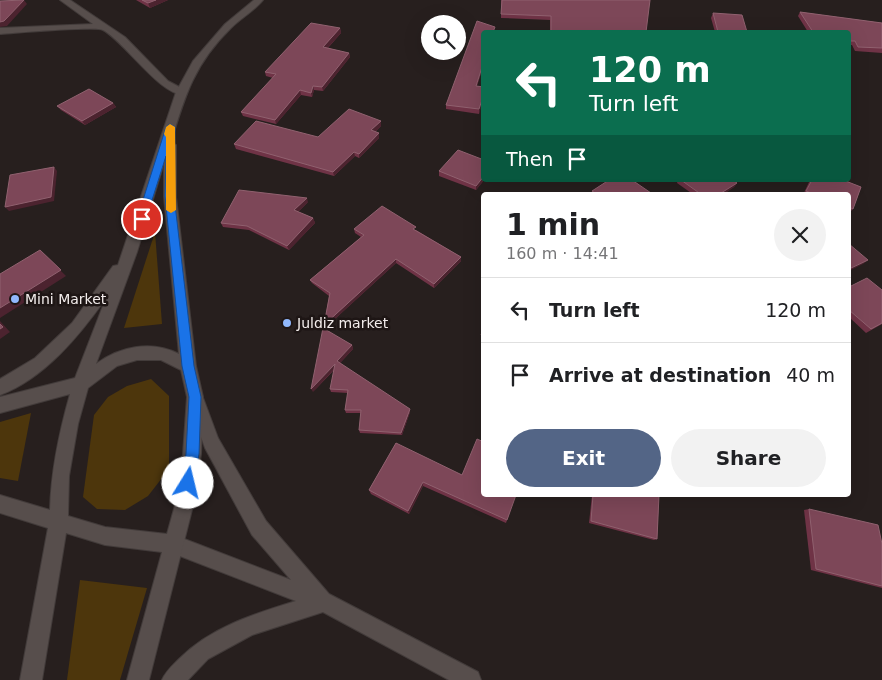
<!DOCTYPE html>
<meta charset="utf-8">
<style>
body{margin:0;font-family:"DejaVu Sans",sans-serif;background:#f2f2f2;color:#202124;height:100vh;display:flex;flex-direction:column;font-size:19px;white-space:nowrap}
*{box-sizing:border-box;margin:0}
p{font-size:16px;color:#757577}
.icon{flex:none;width:28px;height:28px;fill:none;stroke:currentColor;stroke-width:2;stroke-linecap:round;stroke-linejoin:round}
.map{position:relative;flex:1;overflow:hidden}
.details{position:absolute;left:481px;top:192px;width:370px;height:305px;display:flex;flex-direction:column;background:#fff;border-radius:5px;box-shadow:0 5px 20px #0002}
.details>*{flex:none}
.banner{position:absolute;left:481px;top:30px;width:370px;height:152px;border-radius:5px;box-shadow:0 5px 20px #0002;background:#0b6e4f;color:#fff;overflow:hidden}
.tools{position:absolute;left:421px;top:15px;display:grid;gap:10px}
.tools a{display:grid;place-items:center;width:45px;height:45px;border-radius:50%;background:#fff;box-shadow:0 5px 20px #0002;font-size:25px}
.pin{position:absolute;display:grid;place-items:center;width:42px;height:42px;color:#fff;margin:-21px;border:2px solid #fff;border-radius:50%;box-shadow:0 1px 5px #0007}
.me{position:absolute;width:55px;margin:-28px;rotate:9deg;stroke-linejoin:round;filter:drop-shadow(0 0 4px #0008)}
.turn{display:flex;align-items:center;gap:18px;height:105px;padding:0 25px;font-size:22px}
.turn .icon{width:65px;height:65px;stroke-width:2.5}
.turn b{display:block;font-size:35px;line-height:42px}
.then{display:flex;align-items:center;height:48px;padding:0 25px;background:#0003;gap:10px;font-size:19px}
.round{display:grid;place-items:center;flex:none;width:52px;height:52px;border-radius:26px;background:#f2f2f2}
.summary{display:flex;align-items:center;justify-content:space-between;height:85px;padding:0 25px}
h1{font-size:30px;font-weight:700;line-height:38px}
.primary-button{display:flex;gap:10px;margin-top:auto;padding:10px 25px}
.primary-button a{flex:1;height:58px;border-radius:30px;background:#536586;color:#fff;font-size:20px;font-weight:700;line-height:58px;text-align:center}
.primary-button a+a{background:#f2f2f2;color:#202124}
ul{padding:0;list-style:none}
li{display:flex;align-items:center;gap:15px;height:65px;padding:0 25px;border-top:1px solid #e0e0e0}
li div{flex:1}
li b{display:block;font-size:19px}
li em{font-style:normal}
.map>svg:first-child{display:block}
.green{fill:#4d360c}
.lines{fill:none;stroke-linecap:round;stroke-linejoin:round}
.minor-casing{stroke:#423b3a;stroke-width:2}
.tertiary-casing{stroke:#423b3a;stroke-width:2}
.secondary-casing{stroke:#423b3a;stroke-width:2}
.minor{fill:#574e4c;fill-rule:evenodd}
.tertiary{fill:#574e4c;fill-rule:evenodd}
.secondary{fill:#574e4c;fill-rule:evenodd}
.wall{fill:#6f3346}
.shaded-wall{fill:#4c232f}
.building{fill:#7d4758;stroke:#90616f}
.route{fill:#1a73e8;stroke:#114b97}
.slow{fill:#f59e0b}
.poi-dot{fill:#91b8fd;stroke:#1e1615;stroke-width:2}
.labels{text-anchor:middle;stroke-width:5;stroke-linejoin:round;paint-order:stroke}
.poi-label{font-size:14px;fill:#f3edec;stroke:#1e1615;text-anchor:start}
</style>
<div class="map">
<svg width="882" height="680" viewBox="0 0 882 680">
<rect width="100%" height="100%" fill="#271f1e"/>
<!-- green -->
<g class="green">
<polygon points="155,232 162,324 124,328"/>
<polygon points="151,379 169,396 169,469 148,496 125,510 97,509 83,497 94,415 108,397 127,386"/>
<polygon points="31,413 18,481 0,478 0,422"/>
<polygon points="80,580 147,588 120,680 67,680"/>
</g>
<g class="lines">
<defs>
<path id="minor" d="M60,0H70L125,37L168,81L185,90L186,92L185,94C163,99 124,41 103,30C95,26 15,33 0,34V28L93,24Z"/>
<path id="tertiary" d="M196,393L202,395L218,438L266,521L329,594L478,672L481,680H449L323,612L252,635L208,659L188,680H162C166,671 172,666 179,659C211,627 254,614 296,601L167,551L165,544L167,537L174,535L291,580L252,535L205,448L188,400L190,395Z"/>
<path id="secondary" d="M254,0H263C254,11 241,18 231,28C195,63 185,95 171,142L176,145V197L196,366L203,397L201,454L195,498L149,680H127L162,552L105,545L66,533L42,680H20L48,528L0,513V495L50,510C51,470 59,433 70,394L0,413V397L75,378L106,298C80,335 44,379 0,395V379L35,358L72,323L113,266L118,265L176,92L193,61L225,24ZM164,163V197L179,354C152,340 120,346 96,364L137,252ZM137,360H161L181,370L187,397L183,454L177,498L167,534L105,527L68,516L69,476L78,424L88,388L117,366Z"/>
</defs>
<!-- minor casing -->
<use href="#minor" class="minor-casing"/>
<!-- tertiary casing -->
<use href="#tertiary" class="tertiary-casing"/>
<!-- secondary casing -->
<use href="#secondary" class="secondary-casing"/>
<!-- minor -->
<use href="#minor" class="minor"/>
<!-- tertiary -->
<use href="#tertiary" class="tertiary"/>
<!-- secondary -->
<use href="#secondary" class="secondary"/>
</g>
<!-- wall -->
<g class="wall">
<polygon points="136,0 168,0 150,8"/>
<polygon points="501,0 646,32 550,32 550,20 501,18"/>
<polygon points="800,12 882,23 882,53 855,51 852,45 849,45 849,32 808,32 798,16"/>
<polygon points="713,13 747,32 715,32 711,18"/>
<polygon points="340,28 341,33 328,48 349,53 350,57 323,91 314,90 312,97 301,95 276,124 243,116 241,112 273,78 266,76 265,72"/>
<polygon points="484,64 477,86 484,87 479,114 446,109 446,105"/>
<polygon points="113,103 116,107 85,125 61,110 57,106"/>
<polygon points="381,121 381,126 375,132 379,133 379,138 359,158 355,156 334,176 236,149 234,144 318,137"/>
<polygon points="484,160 484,180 476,190 439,176 439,171"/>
<polygon points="678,180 733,180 737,183 734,187 722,195 694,195 677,183"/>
<polygon points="810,180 843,180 861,187 853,209 849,213 849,195 803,195"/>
<polygon points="592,191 650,195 591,195"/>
<polygon points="308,202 298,212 313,218 315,223 289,250 249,230 223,227 221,223"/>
<polygon points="354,229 416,230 461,257 461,261 434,288 396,263 325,328 324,325 329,296 312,283 310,280 361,237 355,233"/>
<polygon points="849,287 882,324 866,333 849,317"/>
<polygon points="484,329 484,339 481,338 481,335"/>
<polygon points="352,345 353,349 340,363 410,412 402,435 360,433 359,430 361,413 346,413 345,410 348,393 331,392 330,389 334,370 313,392"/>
<polygon points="396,443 507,520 506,523 423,486 409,514 371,494 369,490"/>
<polygon points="592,495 659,495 657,539 654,540 589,523"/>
<polygon points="809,509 882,544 882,588 811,570 804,510"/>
</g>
<!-- shaded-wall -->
<g class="shaded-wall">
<polygon points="24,0 27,4 7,26 0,27 0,22"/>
<polygon points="156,0 168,0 150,8 148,3"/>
<polygon points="340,28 341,33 324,52 323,47"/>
<polygon points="349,53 350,57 323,91 322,87"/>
<polygon points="484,61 484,64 475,91 476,86"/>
<polygon points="313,86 314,90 312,97 311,93"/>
<polygon points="300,90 301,95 276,124 275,120"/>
<polygon points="484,94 484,97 479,114 479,109"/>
<polygon points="113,103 116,107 85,125 82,121"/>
<polygon points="381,121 381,126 372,135 371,130"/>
<polygon points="379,133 379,138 359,158 359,154"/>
<polygon points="354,152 355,156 334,176 333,172"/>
<polygon points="54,167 57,171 54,201 9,211 5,207"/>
<polygon points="484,176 484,180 476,190 476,186"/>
<polygon points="737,183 734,187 722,195 718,195"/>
<polygon points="307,198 308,202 296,214 294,210"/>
<polygon points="313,218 315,223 289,250 287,246"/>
<polygon points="40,250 66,276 0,318 0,308"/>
<polygon points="461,257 461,261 434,288 434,284"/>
<polygon points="396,259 396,263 325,328 324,325"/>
<polygon points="868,260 863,264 849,271 849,269"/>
<polygon points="0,321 10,332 0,339"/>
<polygon points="352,345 353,349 339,364 337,361"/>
<polygon points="335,364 336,367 313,392 311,389"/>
<polygon points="410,409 410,412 402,435 401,433"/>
<polygon points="423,482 423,486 409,514 408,511"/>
</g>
<!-- building -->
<g class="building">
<polygon points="24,0 4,21 0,22 0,1"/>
<polygon points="142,0 156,0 148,3"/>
<polygon points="502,0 650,0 646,32 551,32 551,16 501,14"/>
<polygon points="800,12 882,23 882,48 858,47 855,41 849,41 849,32 813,32"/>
<polygon points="713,13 742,15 747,32 718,32"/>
<polygon points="477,21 495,27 493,32 484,32 484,61 476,86 484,87 484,94 479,109 446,105"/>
<polygon points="311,23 340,28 323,47 349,53 322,87 313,86 311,93 300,90 275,120 241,112 276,74 265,72"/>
<polygon points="89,89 113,103 82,121 57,106"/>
<polygon points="349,109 381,121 371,130 379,133 359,154 354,152 333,172 234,144 256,121 318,137"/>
<polygon points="458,150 484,160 484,176 476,186 439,171"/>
<polygon points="54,167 51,197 5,207 10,175"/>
<polygon points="609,180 632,180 651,193 647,195 598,195 592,191"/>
<polygon points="681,180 733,180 737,183 718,195 702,195"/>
<polygon points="812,180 843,180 861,187 853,209 849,207 849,195 816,195 806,191"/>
<polygon points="239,190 307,198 294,210 313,218 287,246 247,226 221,223"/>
<polygon points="382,206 416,227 413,229 461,257 434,284 396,259 324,325 330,293 310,280 364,235 354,229"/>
<polygon points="849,244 868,260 849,269"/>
<polygon points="40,250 61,270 0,308 0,274"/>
<polygon points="867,278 882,290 882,323 871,329 849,310 849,287"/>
<polygon points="0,324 3,327 0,329"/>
<polygon points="323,328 352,345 337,361 410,409 401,433 359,430 361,410 345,410 348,390 330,389 335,364 311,389"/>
<polygon points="484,329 484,336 481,335"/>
<polygon points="477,439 484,442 484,495 516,495 507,520 423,482 408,511 369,490 396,443 462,475"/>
<polygon points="593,495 659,495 657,539 591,521"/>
<polygon points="809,509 878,525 882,544 882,586 816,569"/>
</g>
<!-- route -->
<polygon class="route" points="170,124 175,127 174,196 194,366 201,397 199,454 193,488 188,490 183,488 181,483 186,454 189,397 182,366 165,196 166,156 146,219 142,222 137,219 166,127"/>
<!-- slow -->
<polygon class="slow" points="170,124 175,127 176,210 171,213 166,210 166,137 164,134 166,127"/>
<!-- markers -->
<g class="poi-dot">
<circle cx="15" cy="299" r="5"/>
<circle cx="287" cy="323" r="5"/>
</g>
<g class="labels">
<!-- poi labels -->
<g class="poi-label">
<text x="25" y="304">Mini Market</text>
<text x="297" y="328">Juldiz market</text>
</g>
</g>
</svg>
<div class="tools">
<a><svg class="icon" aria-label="search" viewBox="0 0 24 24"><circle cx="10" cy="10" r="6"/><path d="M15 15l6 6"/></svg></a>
</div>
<div class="pin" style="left:142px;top:219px;background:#d93025"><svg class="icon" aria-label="arrive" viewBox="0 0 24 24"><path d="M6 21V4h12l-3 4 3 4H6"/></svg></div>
<svg class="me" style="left:188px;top:483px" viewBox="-20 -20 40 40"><circle r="19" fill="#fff"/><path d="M0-13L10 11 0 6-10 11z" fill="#1a73e8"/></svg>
<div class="banner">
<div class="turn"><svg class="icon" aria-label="left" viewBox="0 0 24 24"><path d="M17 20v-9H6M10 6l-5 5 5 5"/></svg><div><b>120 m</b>Turn left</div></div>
<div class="then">Then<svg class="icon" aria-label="arrive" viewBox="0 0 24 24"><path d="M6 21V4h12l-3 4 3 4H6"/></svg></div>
</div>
<section class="details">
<div class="summary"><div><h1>1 min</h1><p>160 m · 14:41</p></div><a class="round"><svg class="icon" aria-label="close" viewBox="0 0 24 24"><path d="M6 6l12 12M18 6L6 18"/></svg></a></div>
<ul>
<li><svg class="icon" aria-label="left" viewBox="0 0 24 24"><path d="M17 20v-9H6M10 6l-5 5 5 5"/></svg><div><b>Turn left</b></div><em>120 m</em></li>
<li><svg class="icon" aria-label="arrive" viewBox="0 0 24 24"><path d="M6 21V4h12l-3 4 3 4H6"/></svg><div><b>Arrive at destination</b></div><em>40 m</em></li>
</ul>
<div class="primary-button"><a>Exit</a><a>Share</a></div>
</section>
</div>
